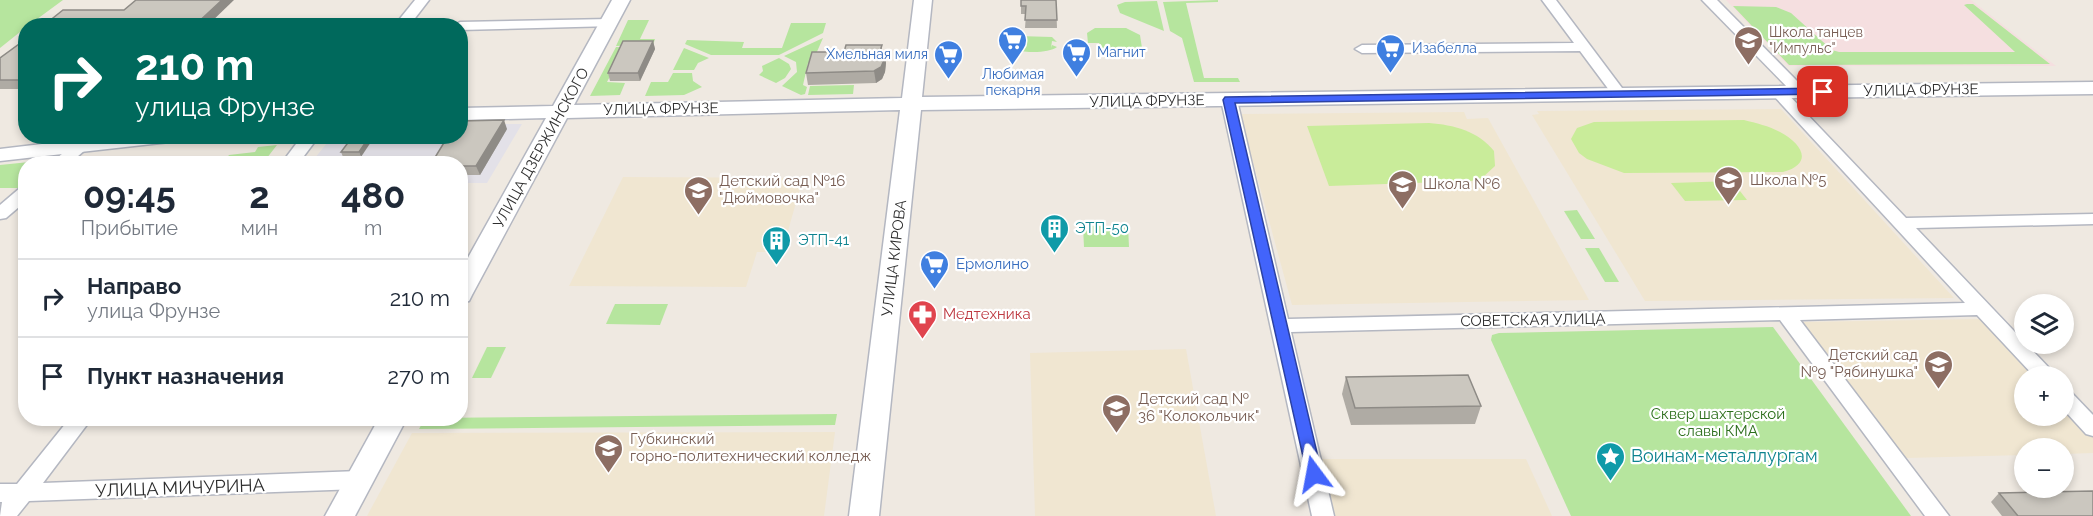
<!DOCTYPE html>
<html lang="ru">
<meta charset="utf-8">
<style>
body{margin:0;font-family:Raleway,sans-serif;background:#f6f6f7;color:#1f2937;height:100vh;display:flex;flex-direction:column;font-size:22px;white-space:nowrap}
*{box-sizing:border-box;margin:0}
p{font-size:20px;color:#747a83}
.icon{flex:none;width:33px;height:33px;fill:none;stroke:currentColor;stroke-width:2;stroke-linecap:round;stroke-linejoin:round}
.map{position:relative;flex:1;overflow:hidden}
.details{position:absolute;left:18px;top:156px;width:450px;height:270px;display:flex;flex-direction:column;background:#fff;border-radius:24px;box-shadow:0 3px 9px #0003}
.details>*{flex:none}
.guide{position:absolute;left:18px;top:18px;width:450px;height:126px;border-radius:24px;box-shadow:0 3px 9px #0003;background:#00695c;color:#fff;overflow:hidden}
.fabs{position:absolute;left:2014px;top:294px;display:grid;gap:12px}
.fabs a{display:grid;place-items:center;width:60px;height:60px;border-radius:50%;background:#fff;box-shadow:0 3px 9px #0003;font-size:30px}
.pin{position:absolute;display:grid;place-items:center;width:51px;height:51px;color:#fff;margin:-26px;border-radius:12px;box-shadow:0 3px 9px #0006}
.me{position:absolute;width:66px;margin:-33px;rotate:347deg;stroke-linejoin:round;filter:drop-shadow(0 0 4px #0008)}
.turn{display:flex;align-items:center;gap:21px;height:126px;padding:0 18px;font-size:27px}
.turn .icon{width:78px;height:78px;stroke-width:2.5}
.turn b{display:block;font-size:42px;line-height:51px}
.eta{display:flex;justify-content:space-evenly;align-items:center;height:102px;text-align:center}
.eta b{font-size:36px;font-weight:700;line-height:42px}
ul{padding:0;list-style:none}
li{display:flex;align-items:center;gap:18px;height:78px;padding:0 18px;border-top:2px solid #e0e1e3}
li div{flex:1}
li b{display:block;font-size:22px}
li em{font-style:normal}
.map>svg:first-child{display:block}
.industrial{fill:#e3e1e8}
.education{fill:#f0e6d1}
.medical{fill:#f5dfe0}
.green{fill:#b6e59e}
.pitch{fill:#c9ec9a}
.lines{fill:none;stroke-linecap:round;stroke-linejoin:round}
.minor-casing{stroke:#b4b7c1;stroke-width:3}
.secondary-casing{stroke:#b4b7c1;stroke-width:3}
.minor{fill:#fff;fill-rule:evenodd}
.secondary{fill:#fff;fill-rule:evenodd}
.wall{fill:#afaba4}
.shaded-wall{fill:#8e8b86}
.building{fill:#cbc7bf;stroke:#8e8b86;stroke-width:1.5}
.route{fill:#4264fb;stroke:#2b41a3;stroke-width:1.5}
.labels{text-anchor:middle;stroke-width:4.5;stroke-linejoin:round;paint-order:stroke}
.far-education-label{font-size:14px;fill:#785e54;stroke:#fff;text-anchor:start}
.far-shop-label{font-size:14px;fill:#366cbe;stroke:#fff;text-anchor:start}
.street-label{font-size:15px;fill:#2e2e2e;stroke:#fff}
.education-label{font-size:15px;fill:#785e54;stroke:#fff;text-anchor:start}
.culture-label{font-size:15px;fill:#0d838f;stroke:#fff;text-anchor:start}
.shop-label{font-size:15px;fill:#366cbe;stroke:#fff;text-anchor:start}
.health-label{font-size:15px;fill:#be3a42;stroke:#fff;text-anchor:start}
.park-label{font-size:15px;fill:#2c6e1b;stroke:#fff}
.near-culture-label{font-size:18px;fill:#0d838f;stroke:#fff;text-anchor:start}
.near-street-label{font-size:18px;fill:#2e2e2e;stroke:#fff}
</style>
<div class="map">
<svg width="2093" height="516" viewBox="0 0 2093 516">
<rect width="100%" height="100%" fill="#efe9e1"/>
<!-- industrial -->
<polygon class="industrial" points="461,124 522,124 487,183 461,183 460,164 310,164 332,137 460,136"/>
<!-- education -->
<g class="education">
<polygon points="1781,109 1954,298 1645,301 1532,115 1539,114 1537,111"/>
<polygon points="1464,112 1467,119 1488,118 1589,300 1292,305 1240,114"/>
<polygon points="623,177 803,178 782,252 757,252 746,287 569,286"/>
<polygon points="1984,319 2039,376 2025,376 2025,416 2064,416 2064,403 2093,434 2093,453 2064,454 2064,448 2025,448 2025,455 1906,458 1801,322"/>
<polygon points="1186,349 1216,516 1035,516 1030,353"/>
<polygon points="835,432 824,516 367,516 412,433"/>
<polygon points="1320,459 1526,459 1552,516 1334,516"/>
</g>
<!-- medical -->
<polygon class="medical" points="1726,0 1971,0 2056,66 1788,66"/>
<!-- green -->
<g class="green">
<polygon points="0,0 63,0 29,25 26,26 25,28 0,48"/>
<polygon points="1218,0 1218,2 1186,3 1204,78 1238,78 1240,82 1194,82 1182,38 1170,31 1163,2"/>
<polygon points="1157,1 1164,31 1120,13 1117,5 1125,2"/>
<polygon points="1967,4 1973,4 2050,64 1789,65 1733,6 1776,7 1791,13 1832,50 1839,52 2015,52 1964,5"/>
<polygon points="628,20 649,20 640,39 655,39 653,45 616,46"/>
<polygon points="791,23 826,23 823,33 779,55 711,55 685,44 687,40 744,42 742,48 782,48"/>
<polygon points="1095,28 1126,28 1140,35 1142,48 1135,51 1099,51 1099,43 1088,43 1087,33"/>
<path d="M1018,36L1052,37L1057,42L1052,41L1051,48L1052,45L1057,47C1048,54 1020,53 1009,48V40Z"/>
<polygon points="823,38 812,63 808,63 803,85 807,87 805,94 801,95 782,86 797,72 796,62 784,56"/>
<polygon points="616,47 625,47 607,82 625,83 620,95 590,96"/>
<polygon points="684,48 709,58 698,63 694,70 673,70"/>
<polygon points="779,58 789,64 791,69 785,78 776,83 759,75 763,71 762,66"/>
<polygon points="673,73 692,73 693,81 702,87 684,95 645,96 651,82 668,82"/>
<polygon points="854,85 853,94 808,95 810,86"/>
<polygon points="277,145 263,163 223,163 229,155 255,152 258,147"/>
<polygon points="39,161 45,163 26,164 24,188 0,188 0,165"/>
<polygon points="1577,210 1595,239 1581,239 1564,211"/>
<polygon points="1083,226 1128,226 1129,247 1084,247"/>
<polygon points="1585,248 1599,248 1619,282 1605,282"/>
<polygon points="615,304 668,304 660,325 606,324"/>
<polygon points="1773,327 1911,516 1571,516 1491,340 1492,335 1499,333"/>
<polygon points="487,347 506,347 491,378 472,378"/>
<polygon points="837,414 835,425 419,429 425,418"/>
</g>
<!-- pitch -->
<g class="pitch">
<path d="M1744,120C1756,123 1769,126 1780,132C1801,143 1815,163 1783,172L1624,173L1587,159L1579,153L1571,139L1577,128L1594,122Z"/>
<path d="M1429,123C1454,125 1478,131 1494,151L1495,166L1482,178L1471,181L1329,186L1307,126Z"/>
<polygon points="1732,181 1747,200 1685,201 1671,183"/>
</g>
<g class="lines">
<defs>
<g id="minor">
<polygon points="415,0 429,0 409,26 394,26"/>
<polygon points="1542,0 1556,0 1625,92 1628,95 1625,98 1615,98 1580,51 1362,53 1355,49 1362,45 1574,43"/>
<polygon points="1702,0 1717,0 1805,89 1807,92 1805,95 1795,95"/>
<polygon points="609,19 616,23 614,26 460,30 460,26 453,26 460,22"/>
<polygon points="1778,88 1783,89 1906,218 2093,214 2093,224 1916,228 2052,371 2055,376 2034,376 1977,315 1800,320 1949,516 1925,516 1780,320 1291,332 1334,516 1312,516 1221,100 1224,97 1229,95 1237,100 1288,319 1965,303 1773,95 1771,92"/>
<polygon points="83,136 101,136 69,164 50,164"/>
<polygon points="302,136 319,136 298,164 281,164"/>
<polygon points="26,187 26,201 6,218 0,219 0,205 20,188"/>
<polygon points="2064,389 2071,392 2093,415 2093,436 2086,434 2064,410"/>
<polygon points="70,418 92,418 43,483 359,471 367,474 370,480 367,486 359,489 29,501 17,516 0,516 2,502 0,502 0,484 17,484"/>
</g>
<g id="secondary">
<polygon points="612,0 630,0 574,105 902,98 914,0 932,0 922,97 2093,82 2093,94 921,110 879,516 849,516 900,110 567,118 472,295 469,301 460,303 460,272 546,118 460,120 460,108 553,106"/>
<polygon points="109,136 180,136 177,140 170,142 0,161 0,149"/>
<polygon points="379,418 407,418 355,516 325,516"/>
</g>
</defs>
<!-- minor casing -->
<use href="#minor" class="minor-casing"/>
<!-- secondary casing -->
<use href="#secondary" class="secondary-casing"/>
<!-- minor -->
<use href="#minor" class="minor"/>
<!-- secondary -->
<use href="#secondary" class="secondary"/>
</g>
<!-- wall -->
<g class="wall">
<polygon points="1021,0 1056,0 1057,28 1025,28 1026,14 1021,14"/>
<polygon points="26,39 26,89 0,89 0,58"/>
<polygon points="653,41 655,49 640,81 610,81 608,73"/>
<polygon points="882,45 882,51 884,51 886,63 885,72 882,79 876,83 808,85 806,73 844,52"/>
<polygon points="507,129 480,175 460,175 460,164"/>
<polygon points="353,136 361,157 343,157 341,152"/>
<polygon points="1346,377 1481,406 1475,424 1351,425 1342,394"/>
<polygon points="1999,493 2093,516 2002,516 1991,502"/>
</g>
<!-- shaded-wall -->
<g class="shaded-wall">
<polygon points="222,0 234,0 207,26 194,26"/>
<polygon points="653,41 655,49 640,81 638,73"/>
<polygon points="884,51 886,63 885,72 882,79 876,83 874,71"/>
<polygon points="504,120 507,129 480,175 476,166"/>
<polygon points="370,136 375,136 361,157 359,152"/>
</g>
<!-- building -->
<g class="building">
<polygon points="136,0 222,0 194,26 43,26 63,10 124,10"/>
<polygon points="1021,0 1056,0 1057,20 1025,20 1026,6 1021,6"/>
<polygon points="26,39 26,80 0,80 0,58"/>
<polygon points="623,41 653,41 638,73 608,73"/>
<polygon points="846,45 882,45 880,51 884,51 884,60 881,67 874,71 806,73 812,52 844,52"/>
<polygon points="504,120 476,166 460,166 460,164 431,164 448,136 460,136 460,121"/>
<polygon points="353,136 370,136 359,152 341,152"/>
<polygon points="1468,375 1481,406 1355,408 1346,377"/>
<polygon points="2093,491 2093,516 2018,516 1999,493"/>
</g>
<!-- route -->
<polygon class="route" points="1823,88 1827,89 1827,94 1235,103 1322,474 1320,479 1314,481 1308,479 1223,100 1225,97"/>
<!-- icons -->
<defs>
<symbol id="supermarket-pin" viewBox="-11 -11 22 30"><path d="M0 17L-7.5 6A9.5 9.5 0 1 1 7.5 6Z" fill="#3f7fe0" stroke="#fff"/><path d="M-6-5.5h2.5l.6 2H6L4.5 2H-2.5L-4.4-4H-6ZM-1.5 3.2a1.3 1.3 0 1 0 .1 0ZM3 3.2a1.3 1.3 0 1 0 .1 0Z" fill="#fff"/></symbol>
<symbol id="school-pin" viewBox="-11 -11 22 30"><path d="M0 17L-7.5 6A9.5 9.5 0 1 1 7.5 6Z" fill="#8d6e63" stroke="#fff"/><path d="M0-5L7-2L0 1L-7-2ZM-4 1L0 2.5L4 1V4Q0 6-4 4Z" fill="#fff"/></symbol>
<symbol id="building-pin" viewBox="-11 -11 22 30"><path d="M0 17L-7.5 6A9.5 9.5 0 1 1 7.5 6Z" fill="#0f9aa8" stroke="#fff"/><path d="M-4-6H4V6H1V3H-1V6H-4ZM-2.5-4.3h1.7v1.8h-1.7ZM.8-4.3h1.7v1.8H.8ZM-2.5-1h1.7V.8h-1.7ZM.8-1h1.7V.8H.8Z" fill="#fff"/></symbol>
<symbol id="pharmacy-pin" viewBox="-11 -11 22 30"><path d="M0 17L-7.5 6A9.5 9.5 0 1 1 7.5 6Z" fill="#e0444e" stroke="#fff"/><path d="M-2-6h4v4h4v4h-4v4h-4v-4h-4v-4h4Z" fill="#fff"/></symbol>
<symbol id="university-pin" viewBox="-11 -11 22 30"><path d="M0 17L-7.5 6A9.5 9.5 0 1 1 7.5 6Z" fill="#8d6e63" stroke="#fff"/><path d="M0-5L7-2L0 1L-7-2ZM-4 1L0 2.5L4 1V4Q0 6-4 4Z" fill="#fff"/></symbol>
<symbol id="sight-pin" viewBox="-11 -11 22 30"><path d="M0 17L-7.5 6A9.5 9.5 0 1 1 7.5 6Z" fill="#0f9aa8" stroke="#fff"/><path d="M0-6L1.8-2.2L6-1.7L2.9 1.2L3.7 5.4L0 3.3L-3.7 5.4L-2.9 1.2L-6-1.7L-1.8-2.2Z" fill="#fff"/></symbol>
</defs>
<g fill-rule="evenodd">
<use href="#supermarket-pin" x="996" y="24" width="33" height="45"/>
<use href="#school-pin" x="1732" y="24" width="33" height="45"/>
<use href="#supermarket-pin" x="1374" y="32" width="33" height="45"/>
<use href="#supermarket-pin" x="1060" y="36" width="33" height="45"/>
<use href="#supermarket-pin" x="932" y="38" width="33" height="45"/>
<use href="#school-pin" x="1712" y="164" width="33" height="45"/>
<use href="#school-pin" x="1386" y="168" width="33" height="45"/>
<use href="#school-pin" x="682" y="174" width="33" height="45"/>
<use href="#building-pin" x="1038" y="212" width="33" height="45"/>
<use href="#building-pin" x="760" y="224" width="33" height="45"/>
<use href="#supermarket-pin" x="918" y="248" width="33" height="45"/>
<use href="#pharmacy-pin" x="906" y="298" width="33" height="45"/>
<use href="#school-pin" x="1922" y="348" width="33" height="45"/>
<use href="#school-pin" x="1100" y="392" width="33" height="45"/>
<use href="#university-pin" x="592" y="432" width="33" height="45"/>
<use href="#sight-pin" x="1594" y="440" width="33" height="45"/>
</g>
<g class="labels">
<!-- far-education labels -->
<g class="far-education-label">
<text x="1769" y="37">Школа танцев<tspan x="1769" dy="16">"Импульс"</tspan></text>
</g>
<!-- far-shop labels -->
<g class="far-shop-label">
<text x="1412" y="53">Изабелла</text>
<text x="1097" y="57">Магнит</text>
<text x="928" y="59" text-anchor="end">Хмельная миля</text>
<text x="1013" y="79" text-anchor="middle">Любимая<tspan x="1013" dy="16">пекарня</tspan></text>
</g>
<!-- street labels -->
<g class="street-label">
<text transform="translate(1921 90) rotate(-1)" y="5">УЛИЦА ФРУНЗЕ</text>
<text transform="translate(1147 101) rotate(-1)" y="5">УЛИЦА ФРУНЗЕ</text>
<text transform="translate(661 109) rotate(-1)" y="5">УЛИЦА ФРУНЗЕ</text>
<text transform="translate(541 148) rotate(-61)" y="5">УЛИЦА ДЗЕРЖИНСКОГО</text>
<text transform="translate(894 258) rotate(-83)" y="5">УЛИЦА КИРОВА</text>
<text transform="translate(1533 320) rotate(-1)" y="5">СОВЕТСКАЯ УЛИЦА</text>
</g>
<!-- education labels -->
<g class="education-label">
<text x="1750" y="185">Школа №5</text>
<text x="719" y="186">Детский сад №16<tspan x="719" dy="17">"Дюймовочка"</tspan></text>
<text x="1423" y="189">Школа №6</text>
<text x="1918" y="360" text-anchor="end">Детский сад<tspan x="1918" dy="17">№9 "Рябинушка"</tspan></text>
<text x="1138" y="404">Детский сад №<tspan x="1138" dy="17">36 "Колокольчик"</tspan></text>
<text x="630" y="444">Губкинский<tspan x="630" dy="17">горно-политехнический колледж</tspan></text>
</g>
<!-- culture labels -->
<g class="culture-label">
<text x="1075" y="233">ЭТП-50</text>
<text x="798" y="245">ЭТП-41</text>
</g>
<!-- shop labels -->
<g class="shop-label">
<text x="956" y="269">Ермолино</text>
</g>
<!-- health labels -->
<g class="health-label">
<text x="943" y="319">Медтехника</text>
</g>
<!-- park labels -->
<g class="park-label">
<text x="1718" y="419">Сквер шахтерской<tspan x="1718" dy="17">славы КМА</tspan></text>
</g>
<!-- near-culture labels -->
<g class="near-culture-label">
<text x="1631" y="462">Воинам-металлургам</text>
</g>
<!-- near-street labels -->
<g class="near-street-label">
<text transform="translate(180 488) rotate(-2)" y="6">УЛИЦА МИЧУРИНА</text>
</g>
</g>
</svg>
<div class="fabs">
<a><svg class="icon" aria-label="layers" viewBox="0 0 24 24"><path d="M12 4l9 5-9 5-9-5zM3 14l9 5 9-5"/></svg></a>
<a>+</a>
<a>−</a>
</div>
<div class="pin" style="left:1823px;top:92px;background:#d93025"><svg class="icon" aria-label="arrive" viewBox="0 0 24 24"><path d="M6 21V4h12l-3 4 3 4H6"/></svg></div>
<svg class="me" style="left:1314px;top:474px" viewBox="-20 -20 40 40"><path d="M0-17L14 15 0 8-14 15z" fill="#4264fb" stroke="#fff" stroke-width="4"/></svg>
<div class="guide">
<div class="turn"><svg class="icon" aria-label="right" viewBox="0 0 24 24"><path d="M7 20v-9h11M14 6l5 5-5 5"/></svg><div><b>210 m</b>улица Фрунзе</div></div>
</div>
<section class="details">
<div class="eta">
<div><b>09:45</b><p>Прибытие</p></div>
<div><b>2</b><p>мин</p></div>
<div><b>480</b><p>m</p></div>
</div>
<ul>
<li><svg class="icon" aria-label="right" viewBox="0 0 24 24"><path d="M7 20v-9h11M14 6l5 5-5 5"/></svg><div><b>Направо</b><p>улица Фрунзе</p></div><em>210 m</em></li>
<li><svg class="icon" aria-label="arrive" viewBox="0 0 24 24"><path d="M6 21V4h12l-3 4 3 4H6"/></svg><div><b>Пункт назначения</b></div><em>270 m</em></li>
</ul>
</section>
</div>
